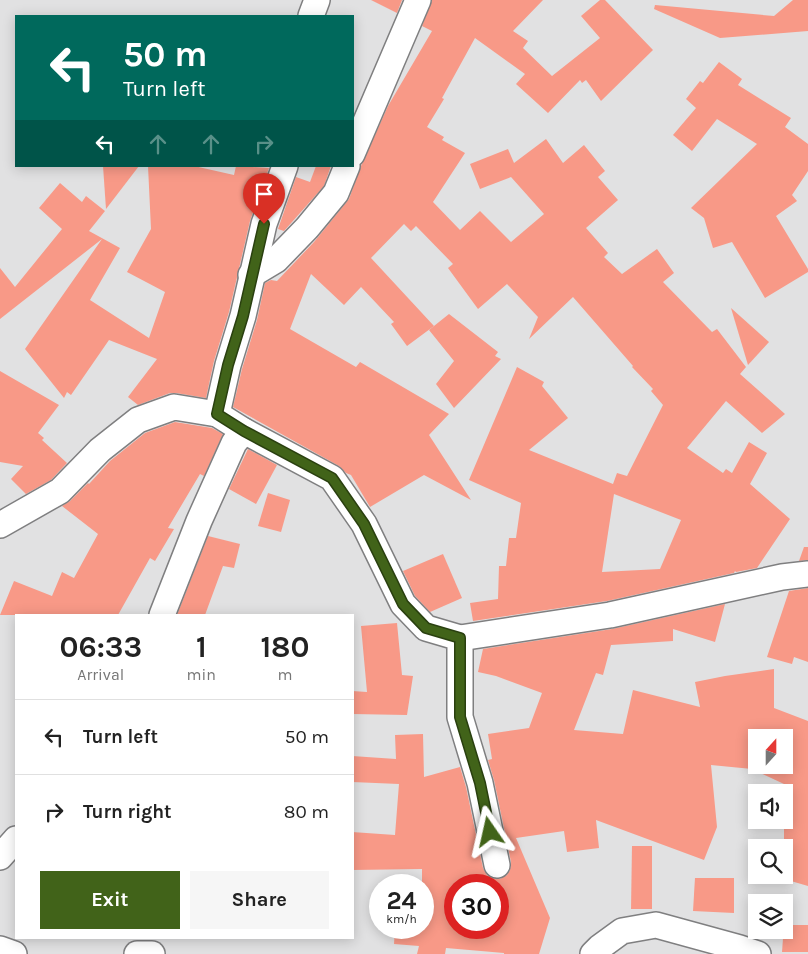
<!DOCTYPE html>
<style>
body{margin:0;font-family:Karla,sans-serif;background:#f6f6f6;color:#222;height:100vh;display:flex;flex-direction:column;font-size:19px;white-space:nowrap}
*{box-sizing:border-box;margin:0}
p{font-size:16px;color:#767676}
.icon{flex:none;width:28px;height:28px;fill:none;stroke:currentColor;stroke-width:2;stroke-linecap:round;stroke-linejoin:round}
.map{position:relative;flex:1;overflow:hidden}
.drawer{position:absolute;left:15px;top:614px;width:339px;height:325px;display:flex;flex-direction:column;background:#fff;border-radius:0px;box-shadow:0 2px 12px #0003}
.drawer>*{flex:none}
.guide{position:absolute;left:15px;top:15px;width:339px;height:152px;border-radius:0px;box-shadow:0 2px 12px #0003;background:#00695c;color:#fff;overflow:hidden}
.needle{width:32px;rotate:21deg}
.buttons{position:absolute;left:748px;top:729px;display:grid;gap:10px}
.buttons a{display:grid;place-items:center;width:45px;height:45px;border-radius:0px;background:#fff;box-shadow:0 2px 12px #0003;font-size:25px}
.speed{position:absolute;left:369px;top:874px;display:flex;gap:10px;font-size:25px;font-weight:700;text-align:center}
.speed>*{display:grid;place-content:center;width:65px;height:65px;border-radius:50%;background:#fff;box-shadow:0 2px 12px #0003;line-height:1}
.speed small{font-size:12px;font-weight:400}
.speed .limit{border:8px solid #d22;background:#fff;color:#111}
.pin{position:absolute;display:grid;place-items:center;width:42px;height:42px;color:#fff;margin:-51px -21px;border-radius:50% 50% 50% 0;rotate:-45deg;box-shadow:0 0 5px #0007}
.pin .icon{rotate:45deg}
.me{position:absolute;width:55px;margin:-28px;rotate:349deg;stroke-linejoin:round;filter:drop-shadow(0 0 4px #0008)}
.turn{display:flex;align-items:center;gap:18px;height:105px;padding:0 25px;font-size:22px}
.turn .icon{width:65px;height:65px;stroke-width:2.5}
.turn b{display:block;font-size:35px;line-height:42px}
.lanes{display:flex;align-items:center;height:48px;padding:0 25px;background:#0003;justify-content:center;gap:25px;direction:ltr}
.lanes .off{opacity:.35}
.eta{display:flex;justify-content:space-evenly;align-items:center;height:85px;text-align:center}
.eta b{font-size:30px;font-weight:700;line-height:35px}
.primary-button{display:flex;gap:10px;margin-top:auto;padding:10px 25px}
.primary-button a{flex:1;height:58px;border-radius:0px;background:#416319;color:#fff;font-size:20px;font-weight:700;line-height:58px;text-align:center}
.primary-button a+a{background:#f6f6f6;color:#222}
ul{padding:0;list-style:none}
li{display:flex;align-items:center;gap:15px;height:75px;padding:0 25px;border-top:1px solid #e0e0e0}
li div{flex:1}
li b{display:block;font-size:19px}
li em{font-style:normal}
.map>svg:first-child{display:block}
.building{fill:#f89987;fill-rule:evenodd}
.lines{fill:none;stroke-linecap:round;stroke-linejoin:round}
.street-casing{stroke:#7f7f80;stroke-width:28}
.street{stroke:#fff;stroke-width:25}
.route-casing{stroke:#2a4010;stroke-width:12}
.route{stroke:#416319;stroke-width:9}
</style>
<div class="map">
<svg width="808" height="954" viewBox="0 0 808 954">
<rect width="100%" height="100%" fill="#e1e1e2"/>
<!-- building -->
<g class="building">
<polygon points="371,0 402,0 397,13"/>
<path d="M432,0H543L513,31L528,41L523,48L552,76L600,38L581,16L600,0H605L653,50L601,101L586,80L582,83L580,80L548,113L516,84L525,74L475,38L442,98L444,99L427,127L444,137L442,140L465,153L433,202L460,230L480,211L511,242L544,214L511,177L480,189L470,164L508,149L514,163L546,139L563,163L584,145L605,171L598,177L618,200L586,228L608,253L604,257L622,274L657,249L674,273L663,282L712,332L717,329L746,367L740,374L785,414L762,433L726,401L687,448L723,473L726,469L732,473L749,442L767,453L750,484L790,519L757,568L736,572L735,571L734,573L607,601L473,621L470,603L498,599L499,566H506L509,538H516L521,503L469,480L517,367L544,382L542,386L568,418L529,450L613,484L617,473L627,476L663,405L651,391L653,389L632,367L633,366L573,297L529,339L538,317L507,284L478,309L448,268L453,264L416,226L411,231L404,224L371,258L434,326L407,346L391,324L394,322L361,287L344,305L311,274L290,329L356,367L360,362L449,414L429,435L471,500L424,475L370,507L351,475L346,473L339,466L233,407L242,369L257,320L265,283L271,280L277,281L314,242L349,199L361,166L388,106L432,31L422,26ZM614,494L681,520L660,569L602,572Z"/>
<polygon points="793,0 808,0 808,31 720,38 654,9 655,5 774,16"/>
<polygon points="719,62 742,79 738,85 791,118 785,127 808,144 808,171 792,195 797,201 776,216 808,269 808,272 765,298 732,242 713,248 704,218 691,208 757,144 717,119 692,151 673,135 696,108 686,99 700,81 703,83"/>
<polygon points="103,166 139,166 106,209"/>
<polygon points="148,166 194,166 234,175 236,166 269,168 250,221 229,312 214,361 206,398 176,393 170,393 138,405 128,397 157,359 109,340 71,395 67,392 64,398 25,349 102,239 0,319 0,268 15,287 62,229 39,208 60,183 82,202 86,196 105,211 89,231 120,248 90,300 149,338 165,292 127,272 151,229"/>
<polygon points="316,166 331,166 324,186 284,231 278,229 296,177 310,182"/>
<polygon points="731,308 769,342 748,365"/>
<polygon points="449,314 498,352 495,356 501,359 454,408 436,384 454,361 429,330"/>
<polygon points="0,371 59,405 38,433 44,438 42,440 67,463 51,480 26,494 11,479 23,466 0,462"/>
<polygon points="175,422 212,428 223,434 204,476 200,474 168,528 174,529 155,561 150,558 118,615 0,615 14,581 52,596 62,572 74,578 98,534 62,506 70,501 88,483 89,484 110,461 145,433"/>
<polygon points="248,449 277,465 256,504 229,489"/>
<polygon points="268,493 290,500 281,532 258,526"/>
<polygon points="208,536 240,544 234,568 223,566 205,615 177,615"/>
<polygon points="804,547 808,547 808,560 799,561"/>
<polygon points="443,554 462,598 430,612 415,596 403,571"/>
<polygon points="808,588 808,662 794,657 792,664 767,657 789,591"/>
<path d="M725,604L715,642L673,629V641L611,645L603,675L596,673L574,730L623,734L633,690L700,707L695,682L725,676L774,669V708L808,721V886L784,879V784L752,769L711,765L717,827L704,860L596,820L599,848L567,852L564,831L516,838L550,918L539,954H504V953L446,948L445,954H417L419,946L394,944L395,928H422V869L352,870V832L395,835L399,784L352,782V756L396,759L395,735L423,734L424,777L460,767L466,787L483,868L487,875L492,878L500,879L507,875L510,870L511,862L494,780L488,760L492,759L488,734L529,728L542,693L496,676L478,672L483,649L612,629ZM756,738H784V765H756ZM455,885H498V928H455Z"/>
<polygon points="397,623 402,675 413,676 407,715 352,714 352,691 367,692 361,626"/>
<polygon points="632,846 652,846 652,909 631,909"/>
<polygon points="695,878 734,878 734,913 693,911"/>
<polygon points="784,925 808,925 808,952 782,952"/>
</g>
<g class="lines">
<defs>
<g id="street">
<polyline points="311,16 317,0"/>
<polyline points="352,154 418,0"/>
<polyline points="251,275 276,260 307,228 336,193 347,166"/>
<polyline points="217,414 228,365 243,316 264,224 285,166"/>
<polyline points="0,525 60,491 100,450 138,420 174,407 217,414 244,431 332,478 364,524 403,604 426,628 460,638 460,717 480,783 497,865"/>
<polyline points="162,615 199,521 234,443 244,431"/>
<polyline points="460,638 610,615 782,577 808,574"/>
<polyline points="0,857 16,839"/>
<polyline points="0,949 14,954"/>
<polyline points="137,954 152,954"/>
<polyline points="593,954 600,947 622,931 656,925 740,948 758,954"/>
</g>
</defs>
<!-- street casing -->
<use href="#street" class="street-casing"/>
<!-- street -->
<use href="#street" class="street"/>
</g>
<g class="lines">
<defs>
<polyline id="route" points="264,224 243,316 228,365 217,414 244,431 332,478 364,524 403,604 426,628 460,638 460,717 480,783 490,832"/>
</defs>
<!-- route casing -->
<use href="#route" class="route-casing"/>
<!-- route -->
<use href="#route" class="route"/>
</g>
</svg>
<div class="buttons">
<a><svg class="needle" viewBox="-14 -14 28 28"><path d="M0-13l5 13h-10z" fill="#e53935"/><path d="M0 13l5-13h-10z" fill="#767676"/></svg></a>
<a><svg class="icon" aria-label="sound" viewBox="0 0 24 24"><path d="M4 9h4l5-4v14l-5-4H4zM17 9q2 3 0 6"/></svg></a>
<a><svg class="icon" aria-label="search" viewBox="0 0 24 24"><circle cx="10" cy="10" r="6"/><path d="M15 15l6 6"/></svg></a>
<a><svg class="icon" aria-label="layers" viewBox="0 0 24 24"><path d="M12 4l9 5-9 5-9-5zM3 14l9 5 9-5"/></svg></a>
</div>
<div class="speed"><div>24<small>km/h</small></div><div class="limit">30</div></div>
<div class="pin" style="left:264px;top:224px;background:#d93025"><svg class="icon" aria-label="arrive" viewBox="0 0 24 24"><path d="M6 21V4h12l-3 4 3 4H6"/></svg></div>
<svg class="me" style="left:490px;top:832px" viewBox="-20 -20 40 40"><path d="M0-17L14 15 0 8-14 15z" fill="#416319" stroke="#fff" stroke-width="4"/></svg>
<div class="guide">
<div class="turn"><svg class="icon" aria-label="left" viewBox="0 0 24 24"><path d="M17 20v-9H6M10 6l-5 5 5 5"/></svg><div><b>50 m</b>Turn left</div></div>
<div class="lanes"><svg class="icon" aria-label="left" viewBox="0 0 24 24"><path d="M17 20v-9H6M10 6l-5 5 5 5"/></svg><svg class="icon off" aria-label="ahead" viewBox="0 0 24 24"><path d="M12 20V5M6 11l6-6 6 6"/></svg><svg class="icon off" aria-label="ahead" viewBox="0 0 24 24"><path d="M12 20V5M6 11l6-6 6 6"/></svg><svg class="icon off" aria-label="right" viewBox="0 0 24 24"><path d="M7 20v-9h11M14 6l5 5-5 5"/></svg></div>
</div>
<section class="drawer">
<div class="eta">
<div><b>06:33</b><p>Arrival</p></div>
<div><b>1</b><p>min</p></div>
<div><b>180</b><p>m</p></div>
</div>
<ul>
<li><svg class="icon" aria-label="left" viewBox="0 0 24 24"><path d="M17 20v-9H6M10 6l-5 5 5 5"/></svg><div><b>Turn left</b></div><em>50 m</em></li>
<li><svg class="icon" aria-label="right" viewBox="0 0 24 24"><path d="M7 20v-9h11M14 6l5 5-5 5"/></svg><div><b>Turn right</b></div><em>80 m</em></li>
</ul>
<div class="primary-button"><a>Exit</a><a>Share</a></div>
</section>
</div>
